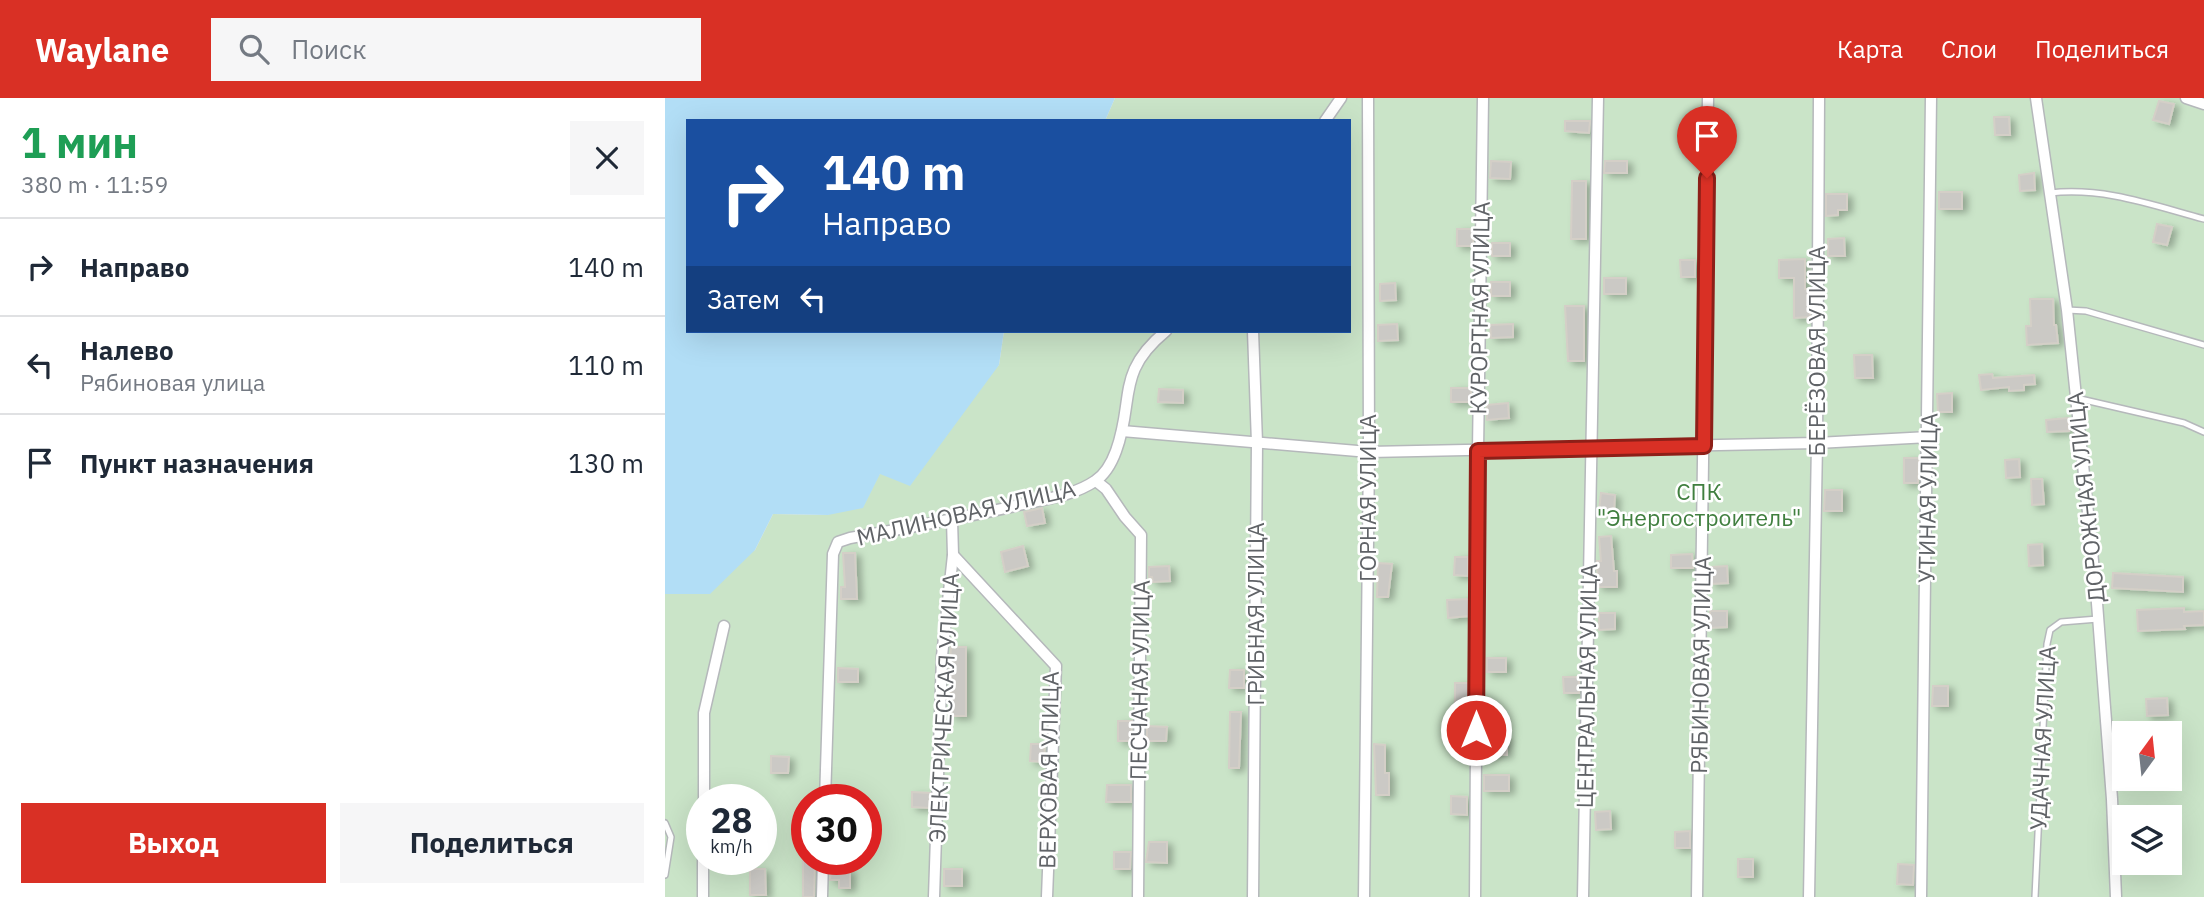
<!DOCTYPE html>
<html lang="ru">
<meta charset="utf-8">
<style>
body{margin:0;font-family:"IBM Plex Sans",sans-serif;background:#f6f6f7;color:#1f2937;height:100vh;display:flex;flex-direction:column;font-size:26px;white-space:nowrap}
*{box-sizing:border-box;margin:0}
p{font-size:23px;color:#747a83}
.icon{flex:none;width:38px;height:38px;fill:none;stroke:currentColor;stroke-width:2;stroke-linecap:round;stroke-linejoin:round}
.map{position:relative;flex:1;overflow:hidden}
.drawer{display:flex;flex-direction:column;background:#fff;width:665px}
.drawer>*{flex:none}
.guide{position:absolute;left:21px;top:21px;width:665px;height:214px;border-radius:0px;box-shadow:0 7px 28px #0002;background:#1a4fa0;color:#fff;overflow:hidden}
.needle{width:46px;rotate:15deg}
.fabs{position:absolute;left:1447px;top:623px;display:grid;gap:14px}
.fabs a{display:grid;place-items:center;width:70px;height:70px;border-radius:0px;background:#fff;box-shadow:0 7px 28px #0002;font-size:35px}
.speed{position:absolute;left:21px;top:686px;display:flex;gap:14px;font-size:35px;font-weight:700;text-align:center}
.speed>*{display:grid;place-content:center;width:91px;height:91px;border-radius:50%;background:#fff;box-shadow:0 7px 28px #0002;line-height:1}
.speed small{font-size:18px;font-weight:400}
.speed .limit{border:10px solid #d22;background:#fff;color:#111}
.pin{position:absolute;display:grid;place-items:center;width:60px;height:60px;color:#fff;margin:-72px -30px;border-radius:50% 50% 50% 0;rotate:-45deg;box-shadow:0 0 7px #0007}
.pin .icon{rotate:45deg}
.me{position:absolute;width:77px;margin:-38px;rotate:0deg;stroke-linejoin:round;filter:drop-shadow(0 0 5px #0008)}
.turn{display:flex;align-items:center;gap:24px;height:147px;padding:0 21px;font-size:32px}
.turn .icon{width:91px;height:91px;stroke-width:2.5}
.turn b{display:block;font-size:49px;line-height:60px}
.then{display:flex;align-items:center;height:66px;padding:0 21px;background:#0003;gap:14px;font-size:26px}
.round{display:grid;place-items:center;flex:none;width:74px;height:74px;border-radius:0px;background:#f6f6f7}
.headline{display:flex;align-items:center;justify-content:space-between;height:119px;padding:0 21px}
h1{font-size:42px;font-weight:800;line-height:52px;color:#1e9e55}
.button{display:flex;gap:14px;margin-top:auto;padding:14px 21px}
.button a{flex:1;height:80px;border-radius:0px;background:#d93025;color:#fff;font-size:28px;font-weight:800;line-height:80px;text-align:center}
.button a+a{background:#f6f6f7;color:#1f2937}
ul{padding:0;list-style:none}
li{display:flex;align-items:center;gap:21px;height:98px;padding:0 21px;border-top:2px solid #e0e1e3}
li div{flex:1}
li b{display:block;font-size:26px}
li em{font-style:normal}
header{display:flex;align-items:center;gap:42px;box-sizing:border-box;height:98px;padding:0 35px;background:#d93025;color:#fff}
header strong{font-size:33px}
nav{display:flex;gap:38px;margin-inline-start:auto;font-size:24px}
.search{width:490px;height:63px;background:#f6f6f7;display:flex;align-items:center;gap:18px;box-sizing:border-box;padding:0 24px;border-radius:0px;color:#747a83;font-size:26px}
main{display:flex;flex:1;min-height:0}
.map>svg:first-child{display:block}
.green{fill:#cae4c8;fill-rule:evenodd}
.water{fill:#b2def6}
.building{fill:#cbc9c5;stroke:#d4cfc7;stroke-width:2;filter:url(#shadow)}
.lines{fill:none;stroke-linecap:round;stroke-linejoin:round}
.lane-casing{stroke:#b5b8bb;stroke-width:8}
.street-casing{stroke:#b5b8bb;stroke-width:13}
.lane{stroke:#fff;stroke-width:5}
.street{stroke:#fff;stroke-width:10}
.route-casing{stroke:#8d1f18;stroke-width:18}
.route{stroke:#d93025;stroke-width:12}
.labels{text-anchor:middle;stroke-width:5;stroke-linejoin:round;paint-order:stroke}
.street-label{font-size:23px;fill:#606367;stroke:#fff}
.park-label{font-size:23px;fill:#407f3f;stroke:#fff}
</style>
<header>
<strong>Waylane</strong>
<div class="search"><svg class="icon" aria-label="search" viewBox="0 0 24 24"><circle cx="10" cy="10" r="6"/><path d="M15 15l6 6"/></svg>Поиск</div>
<nav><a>Карта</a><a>Слои</a><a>Поделиться</a></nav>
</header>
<main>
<section class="drawer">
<div class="headline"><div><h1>1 мин</h1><p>380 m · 11:59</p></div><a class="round"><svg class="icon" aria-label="close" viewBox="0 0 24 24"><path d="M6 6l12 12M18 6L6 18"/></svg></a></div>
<ul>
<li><svg class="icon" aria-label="right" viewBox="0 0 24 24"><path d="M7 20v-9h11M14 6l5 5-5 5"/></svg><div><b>Направо</b></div><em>140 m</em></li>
<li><svg class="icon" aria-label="left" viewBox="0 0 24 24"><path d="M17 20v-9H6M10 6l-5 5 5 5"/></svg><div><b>Налево</b><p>Рябиновая улица</p></div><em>110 m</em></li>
<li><svg class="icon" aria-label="arrive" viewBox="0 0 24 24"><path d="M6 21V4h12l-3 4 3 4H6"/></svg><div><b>Пункт назначения</b></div><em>130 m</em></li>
</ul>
<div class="button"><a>Выход</a><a>Поделиться</a></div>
</section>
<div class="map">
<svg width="1539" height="799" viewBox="0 0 1539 799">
<defs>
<filter id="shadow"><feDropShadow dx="5" dy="3" stdDeviation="3.5" flood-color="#0004"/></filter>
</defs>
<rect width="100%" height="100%" fill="#f0eee8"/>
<!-- green -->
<path class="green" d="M450,0H1539V799H0V496L90,452L108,416L163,417L215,376L334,267L339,233H684V23H440ZM1460,635H1505V681H1460ZM37,702H96V761H37ZM142,702H201V761H142ZM1460,719H1505V765H1460Z"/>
<!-- water -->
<polygon class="water" points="0,0 450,0 440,23 23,23 23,233 339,233 334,267 245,388 215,376 198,410 163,417 108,416 90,452 45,496 0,496"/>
<!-- building -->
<g class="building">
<polygon points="1494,3 1509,6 1504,26 1488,22"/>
<polygon points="1329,19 1344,19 1345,37 1330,37"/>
<polygon points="900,23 925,23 924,35 900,33"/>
<polygon points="826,63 846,64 845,81 825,80"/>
<polygon points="940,63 962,63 962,75 939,75"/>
<polygon points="1369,75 1370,92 1355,93 1354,77"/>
<polygon points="907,83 921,83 921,141 906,141"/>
<rect x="1274" y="94" width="23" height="17"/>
<polygon points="1161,96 1182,96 1182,112 1173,112 1173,117 1161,118"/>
<polygon points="1492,126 1507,129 1502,147 1488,144"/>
<rect x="792" y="131" width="16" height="17"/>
<polygon points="1179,140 1180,158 1163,158 1163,141"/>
<rect x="827" y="145" width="18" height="13"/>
<polygon points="1140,161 1140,191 1145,191 1145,219 1129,220 1129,180 1114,180 1114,162"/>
<polygon points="1015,162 1030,162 1030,179 1016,179"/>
<rect x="939" y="180" width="22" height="16"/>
<rect x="826" y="184" width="19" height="14"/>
<polygon points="730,185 731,202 715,203 715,186"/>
<polygon points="1365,201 1388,201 1389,227 1391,227 1393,245 1362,247 1361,228 1366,228"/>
<polygon points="900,208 919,208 919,263 903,263"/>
<polygon points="732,226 733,242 713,243 713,227"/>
<polygon points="848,226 848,239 826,240 825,227"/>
<polygon points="1189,257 1207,257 1208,280 1190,280"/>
<polygon points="1327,276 1328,280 1369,277 1370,286 1359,287 1359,292 1344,293 1344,289 1316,292 1314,277"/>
<rect x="786" y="290" width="20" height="14"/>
<polygon points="494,291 518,292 518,305 493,304"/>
<polygon points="1287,295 1287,314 1273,314 1272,296"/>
<polygon points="843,305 844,320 822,322 822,307"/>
<polygon points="1403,320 1404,333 1382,334 1381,322"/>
<polygon points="1239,360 1254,360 1253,385 1239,385"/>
<polygon points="1354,361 1355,379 1341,380 1340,362"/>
<polygon points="1366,381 1377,381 1379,406 1367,407"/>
<polygon points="1160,392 1177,392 1177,413 1159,413"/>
<polygon points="936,395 950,397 949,414 934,413"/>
<polygon points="377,410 380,425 362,428 359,414"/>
<polygon points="946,438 949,473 952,473 952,489 933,489 932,463 936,463 934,439"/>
<polygon points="1377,446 1378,467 1364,468 1363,447"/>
<polygon points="358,448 363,468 340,474 336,454"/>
<polygon points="178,455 190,455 192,501 176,501 176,489 180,489"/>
<polygon points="1027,456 1028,470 1006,470 1006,457"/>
<polygon points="790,459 803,459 803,478 789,477"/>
<polygon points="713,465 727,466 723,499 712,499"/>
<polygon points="504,468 505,483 488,484 487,479 484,479 484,469"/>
<polygon points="1062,468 1063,485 1046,486 1046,469"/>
<polygon points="1448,475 1518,479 1518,494 1447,490"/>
<polygon points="804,501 804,518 783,520 782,502"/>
<polygon points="1519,510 1519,514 1539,513 1539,527 1519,528 1520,531 1473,533 1472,512"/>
<polygon points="1045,513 1062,513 1062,529 1045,530"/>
<polygon points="934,515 950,515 950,531 934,532"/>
<polygon points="286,549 301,549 301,618 286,618 286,580 284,580"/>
<rect x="822" y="560" width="19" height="14"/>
<polygon points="173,570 193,571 193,584 173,584"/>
<polygon points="565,572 579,572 579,590 564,590"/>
<polygon points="898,579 914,579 914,595 899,595"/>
<polygon points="790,585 804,585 803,605 790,605"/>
<polygon points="1268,588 1283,588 1283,608 1267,608"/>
<polygon points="1502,600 1503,617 1482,618 1481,601"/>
<polygon points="565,614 576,614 574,670 564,670"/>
<polygon points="453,623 467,623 466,643 453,643"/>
<polygon points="482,628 502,629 501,643 482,643"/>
<polygon points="821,639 842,639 842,657 821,656"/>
<polygon points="366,646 380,646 379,664 365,663"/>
<polygon points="709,646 720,647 720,675 724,675 724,697 711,697"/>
<polygon points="106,658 124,659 123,675 106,675"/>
<rect x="819" y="677" width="25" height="16"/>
<polygon points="442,687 466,687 466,704 441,704"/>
<polygon points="247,694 265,695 264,710 247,709"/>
<polygon points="786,698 802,699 802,717 786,716"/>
<polygon points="945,713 946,731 931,732 930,714"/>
<polygon points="1025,733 1025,750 1010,750 1010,734"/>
<polygon points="484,744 502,744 502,765 481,764"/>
<polygon points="449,754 466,754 465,771 449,771"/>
<polygon points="138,761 150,761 149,799 138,799"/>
<rect x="1073" y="761" width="15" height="18"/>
<polygon points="1233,766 1249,767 1248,787 1232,786"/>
<polygon points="85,771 100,771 101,797 85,797"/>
<rect x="279" y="771" width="18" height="17"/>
<polygon points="166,772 185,772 185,790 174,790 174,782 165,782"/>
</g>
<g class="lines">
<defs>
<g id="lane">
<path d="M1385,95C1439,89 1487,107 1539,121"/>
<polyline points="1402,212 1421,213 1539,247"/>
<polyline points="1411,300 1519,325 1539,334"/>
<polyline points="0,725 6,739 0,777"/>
<polyline points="1370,799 1382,546 1385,532 1396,524 1433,521"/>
</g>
<g id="street">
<polyline points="1371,0 1402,212 1431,492 1447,701 1451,799"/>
<polyline points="1521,0 1539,6"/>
<polyline points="660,23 676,0"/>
<polyline points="588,233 592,345 588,799"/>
<polyline points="457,333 704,354 1152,345 1264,339"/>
<polyline points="431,383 441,391 460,419 476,437 473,799"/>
<polyline points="288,457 391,568 382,799"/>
<polyline points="39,702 39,615 59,528"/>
<path d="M160,702L168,456L173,444L185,440C242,430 298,420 354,407C379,401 408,398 430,383C441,376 447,364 451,353C470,301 450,275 501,233"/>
<polyline points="38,799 38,761"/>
<polyline points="157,799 158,761"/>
<polyline points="269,799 277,558 288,457 287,422"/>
<polyline points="699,799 704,354 703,0"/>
<polyline points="810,799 813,353 818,0"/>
<polyline points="918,799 933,0"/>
<polyline points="1032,799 1043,0"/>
<polyline points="1144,799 1152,345 1154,0"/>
<polyline points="1256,799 1266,0"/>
</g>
</defs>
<!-- lane casing -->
<use href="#lane" class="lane-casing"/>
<!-- street casing -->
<use href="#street" class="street-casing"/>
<!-- lane -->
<use href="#lane" class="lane"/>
<!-- street -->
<use href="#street" class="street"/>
</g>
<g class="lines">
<defs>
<polyline id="route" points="811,632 813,353 1039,348 1042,80"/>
</defs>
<!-- route casing -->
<use href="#route" class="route-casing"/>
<!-- route -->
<use href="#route" class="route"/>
</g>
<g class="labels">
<!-- street labels -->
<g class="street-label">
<text transform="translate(815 210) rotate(-89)" y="8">КУРОРТНАЯ УЛИЦА</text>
<text transform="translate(1152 253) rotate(-90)" y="8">БЕРЁЗОВАЯ УЛИЦА</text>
<text transform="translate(1421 399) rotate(-96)" y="8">ДОРОЖНАЯ УЛИЦА</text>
<text transform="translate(703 400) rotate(-90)" y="8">ГОРНАЯ УЛИЦА</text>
<text transform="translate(1263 400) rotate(-89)" y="8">УТИНАЯ УЛИЦА</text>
<text transform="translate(301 415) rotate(-13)" y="8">МАЛИНОВАЯ УЛИЦА</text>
<text transform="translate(591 516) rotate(-90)" y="8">ГРИБНАЯ УЛИЦА</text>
<text transform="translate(1036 567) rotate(-89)" y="8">РЯБИНОВАЯ УЛИЦА</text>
<text transform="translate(475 582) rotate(-89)" y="8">ПЕСЧАНАЯ УЛИЦА</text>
<text transform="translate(922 588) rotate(-89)" y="8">ЦЕНТРАЛЬНАЯ УЛИЦА</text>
<text transform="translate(279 610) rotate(-87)" y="8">ЭЛЕКТРИЧЕСКАЯ УЛИЦА</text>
<text transform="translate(1378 640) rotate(-87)" y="8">УДАЧНАЯ УЛИЦА</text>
<text transform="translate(384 672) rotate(-89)" y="8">ВЕРХОВАЯ УЛИЦА</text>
</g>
<!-- park labels -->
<g class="park-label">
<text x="1034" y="402">СПК<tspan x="1034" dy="26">"Энергостроитель"</tspan></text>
</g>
</g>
</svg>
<div class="fabs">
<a><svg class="needle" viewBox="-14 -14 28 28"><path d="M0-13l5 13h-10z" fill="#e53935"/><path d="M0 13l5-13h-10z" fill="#747a83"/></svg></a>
<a><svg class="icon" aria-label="layers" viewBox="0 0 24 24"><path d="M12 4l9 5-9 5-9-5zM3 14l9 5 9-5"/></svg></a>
</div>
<div class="speed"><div>28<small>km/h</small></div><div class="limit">30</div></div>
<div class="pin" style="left:1042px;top:80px;background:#d93025"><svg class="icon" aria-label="arrive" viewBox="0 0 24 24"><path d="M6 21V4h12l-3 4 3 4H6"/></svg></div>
<svg class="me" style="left:811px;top:632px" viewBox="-20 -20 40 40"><circle r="17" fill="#d93025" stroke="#fff" stroke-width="3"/><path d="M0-11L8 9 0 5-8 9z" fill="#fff"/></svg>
<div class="guide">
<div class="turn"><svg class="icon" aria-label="right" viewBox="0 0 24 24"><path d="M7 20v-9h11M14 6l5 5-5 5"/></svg><div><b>140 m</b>Направо</div></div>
<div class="then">Затем<svg class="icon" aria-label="left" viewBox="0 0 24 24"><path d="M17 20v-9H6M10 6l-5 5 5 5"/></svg></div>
</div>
</div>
</main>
